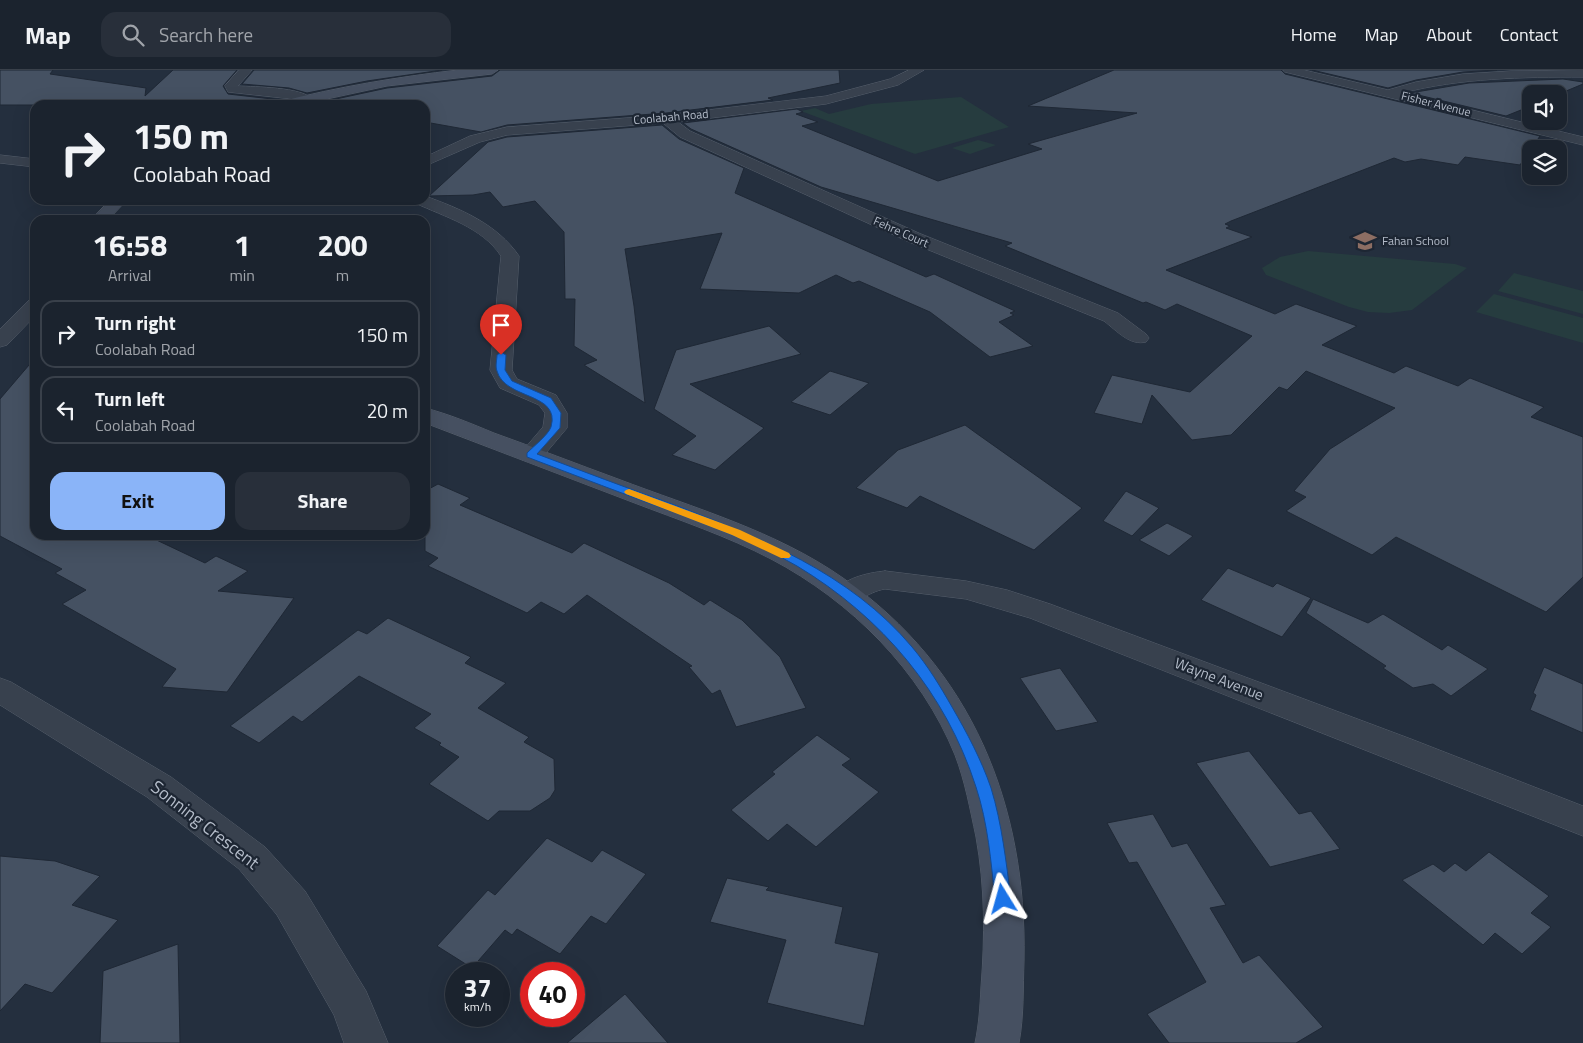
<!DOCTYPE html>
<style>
body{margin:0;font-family:"Titillium Web",sans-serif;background:#282f3a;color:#f1f3f6;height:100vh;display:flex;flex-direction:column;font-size:19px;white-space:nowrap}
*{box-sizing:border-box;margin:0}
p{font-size:16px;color:#a0a4aa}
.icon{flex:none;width:28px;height:28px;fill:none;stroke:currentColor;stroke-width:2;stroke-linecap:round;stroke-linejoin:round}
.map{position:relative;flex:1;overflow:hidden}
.details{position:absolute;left:30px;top:145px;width:400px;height:325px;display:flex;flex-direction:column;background:#1b232e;border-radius:15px;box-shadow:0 5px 20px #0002,0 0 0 1px #39404a}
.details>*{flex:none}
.hud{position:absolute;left:30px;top:30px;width:400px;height:105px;border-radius:15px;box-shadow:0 5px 20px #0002,0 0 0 1px #39404a;background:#1b232e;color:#f1f3f6;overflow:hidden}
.controls{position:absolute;left:1522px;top:15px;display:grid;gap:10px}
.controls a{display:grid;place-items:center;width:45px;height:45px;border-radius:10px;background:#1b232e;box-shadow:0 5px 20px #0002,0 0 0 1px #39404a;font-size:25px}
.speed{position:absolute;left:445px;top:892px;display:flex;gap:10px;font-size:25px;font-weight:700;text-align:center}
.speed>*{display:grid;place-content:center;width:65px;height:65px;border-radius:50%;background:#1b232e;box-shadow:0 5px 20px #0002,0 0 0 1px #39404a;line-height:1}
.speed small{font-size:12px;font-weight:400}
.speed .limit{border:8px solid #d22;background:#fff;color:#111}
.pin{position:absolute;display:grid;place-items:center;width:42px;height:42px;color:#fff;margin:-51px -21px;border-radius:50% 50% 50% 0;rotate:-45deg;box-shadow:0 0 5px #0007}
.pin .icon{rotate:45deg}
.me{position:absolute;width:55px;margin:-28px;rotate:352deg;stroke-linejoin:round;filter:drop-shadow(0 0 4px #0008)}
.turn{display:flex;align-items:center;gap:18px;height:105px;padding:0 20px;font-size:22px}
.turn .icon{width:65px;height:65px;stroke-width:2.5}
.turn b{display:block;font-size:35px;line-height:42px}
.eta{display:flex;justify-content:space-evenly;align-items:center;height:85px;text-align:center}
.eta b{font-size:30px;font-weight:700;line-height:35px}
.primary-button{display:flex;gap:10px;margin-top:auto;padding:10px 20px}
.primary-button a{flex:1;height:58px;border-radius:15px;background:#8ab4f8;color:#111;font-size:20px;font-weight:700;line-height:58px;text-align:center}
.primary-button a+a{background:#282f3a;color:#f1f3f6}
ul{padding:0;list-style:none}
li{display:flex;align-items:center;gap:15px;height:68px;margin:0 10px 8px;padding:0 10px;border:2px solid #39404a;border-radius:15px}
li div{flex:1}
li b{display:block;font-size:19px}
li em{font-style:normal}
header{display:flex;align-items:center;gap:30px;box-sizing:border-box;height:70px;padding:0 25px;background:#1b232e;border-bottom:1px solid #39404a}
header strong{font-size:24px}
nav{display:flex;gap:28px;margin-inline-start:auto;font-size:18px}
.search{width:350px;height:45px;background:#282f3a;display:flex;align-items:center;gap:12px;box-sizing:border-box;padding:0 18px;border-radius:15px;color:#a0a4aa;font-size:19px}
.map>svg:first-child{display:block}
.green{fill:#263c3f}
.building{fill:#455162;stroke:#1f2835}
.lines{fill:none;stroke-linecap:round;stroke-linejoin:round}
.street-casing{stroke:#565f6c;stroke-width:1}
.secondary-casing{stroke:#565f6c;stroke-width:1}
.street{fill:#38414e;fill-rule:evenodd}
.secondary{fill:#465061;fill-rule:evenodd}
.route{fill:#1a73e8;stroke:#114b97}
.slow{fill:#f59e0b}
.labels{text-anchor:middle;stroke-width:4.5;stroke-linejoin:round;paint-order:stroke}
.far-street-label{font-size:12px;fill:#b4bcc9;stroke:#1d2633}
.far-poi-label{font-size:12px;fill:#b4bcc9;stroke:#1d2633;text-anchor:start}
.street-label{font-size:15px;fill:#b4bcc9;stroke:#1d2633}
.near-street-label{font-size:18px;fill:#b4bcc9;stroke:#1d2633}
</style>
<header>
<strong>Map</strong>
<div class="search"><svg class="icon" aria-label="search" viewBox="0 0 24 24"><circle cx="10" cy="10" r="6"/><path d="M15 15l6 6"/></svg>Search here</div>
<nav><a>Home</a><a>Map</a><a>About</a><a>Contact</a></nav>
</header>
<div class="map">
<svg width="1583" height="973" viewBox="0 0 1583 973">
<rect width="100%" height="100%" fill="#242f3e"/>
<!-- green -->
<g class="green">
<polygon points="961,27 1009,57 915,84 801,41 815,38 829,44 871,34"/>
<polygon points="978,70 996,75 970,84 952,78"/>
<polygon points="1308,181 1455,194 1467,198 1412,240 1389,243 1368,242 1349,237 1266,205 1262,198 1280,187"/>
<polygon points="1514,203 1583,221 1583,244 1498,221"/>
<polygon points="1494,224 1583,248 1583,273 1476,242"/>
</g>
<!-- building -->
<g class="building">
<polygon points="0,0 53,0 50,4 146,18 145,26 173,0 237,0 223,16 228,24 281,30 277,31 276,35 0,35"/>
<polygon points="254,0 442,0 367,11 307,23 289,18 242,14"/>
<polygon points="500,0 839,0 840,13 768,28 773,30 666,43 507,55 481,62 425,52 425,35 308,35 387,18 492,6"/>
<polygon points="1114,0 1281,0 1285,4 1540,66 1520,95 1465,87 1458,95 1421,89 1405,92 1394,88 1231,151 1225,154 1230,156 1226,158 1252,167 1166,200 1275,244 1296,234 1357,256 1322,275 1394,303 1406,296 1458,316 1470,308 1544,337 1531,347 1583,367 1583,507 1546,542 1396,467 1372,485 1286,441 1306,427 1294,421 1330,379 1395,338 1306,301 1287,320 1279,317 1231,365 1192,370 1152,325 1142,354 1094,343 1112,305 1190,322 1252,266 1177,234 1165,240 1146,232 1143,233 1005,176 1012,173 821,117 691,59 683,53 797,39 803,42 796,44 818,52 802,56 938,111 1042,79 1028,74 1137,43 1028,36"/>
<polygon points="1312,0 1497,0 1463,2 1416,10 1388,18"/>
<polygon points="1563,9 1583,12 1583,14 1559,24 1531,24 1531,36 1506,46 1410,23 1469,13"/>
<polygon points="662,55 679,69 744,98 735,123 926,207 934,204 1015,241 1010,243 1014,245 999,252 1033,276 990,287 930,242 859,211 853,213 836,205 799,223 700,219 722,163 625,179 634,236 645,333 584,295 597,290 574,276 575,229 565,229 564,162 535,131 503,137 490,122 473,125 429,126 488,72 507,67"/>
<polygon points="769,256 801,284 690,314 764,358 715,400 672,385 696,366 654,339 676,280"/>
<polygon points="35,288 35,465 146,465 205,493 216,486 248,501 218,521 294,528 227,622 162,617 176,599 62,534 86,520 55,503 62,499 0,466 0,329"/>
<polygon points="830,301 869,313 830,345 791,332"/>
<polygon points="965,355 976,363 1082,438 1034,480 920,426 907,438 856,418 898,380"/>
<polygon points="438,414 470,428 460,435 572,483 584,473 669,513 704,535 710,530 742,550 780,587 806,638 736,657 720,620 712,624 689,597 692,596 587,525 564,544 541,532 527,543 428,496 438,488 425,481 425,419 427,420"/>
<polygon points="1126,421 1159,438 1132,466 1103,451"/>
<polygon points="1167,453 1193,466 1169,486 1139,470"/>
<polygon points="1228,498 1273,517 1277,513 1311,528 1282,567 1201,530"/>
<polygon points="1313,529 1368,553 1383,544 1442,580 1448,575 1488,599 1451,626 1433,614 1413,618 1383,598 1386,596 1306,543"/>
<polygon points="388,548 471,587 465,593 506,613 478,638 529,667 524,672 554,689 555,720 550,728 530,741 499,741 488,751 429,714 459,687 439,675 441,673 414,658 431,644 359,606 302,652 293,646 259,673 230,656 358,560 367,564"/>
<polygon points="1544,597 1583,614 1583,663 1530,640 1536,625 1533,623"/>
<polygon points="1060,598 1098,652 1056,661 1020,608"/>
<polygon points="817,665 851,689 842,695 879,722 816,777 787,754 768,771 731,740 775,704 772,702"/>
<polygon points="1249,681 1299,744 1311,741 1340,779 1270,797 1196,693"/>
<polygon points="1153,744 1172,777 1187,773 1226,835 1210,838 1243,893 1259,885 1323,957 1296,973 1169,973 1147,944 1206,912 1137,792 1129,793 1107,753"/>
<polygon points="547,768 592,792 602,780 646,804 606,854 591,846 560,884 517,859 512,865 505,860 472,898 437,876 488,820 495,825"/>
<polygon points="1489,782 1549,826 1531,843 1551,857 1522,884 1495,863 1483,875 1402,810 1433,794 1444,802 1455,793 1466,801"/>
<polygon points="0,786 55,791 100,806 72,835 118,850 52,923 25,914 0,941"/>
<polygon points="727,808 769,817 766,820 843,837 835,873 879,883 864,956 767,933 786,870 710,852"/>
<polygon points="178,874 180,973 100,973 103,901"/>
<polygon points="625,924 668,973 567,973"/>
</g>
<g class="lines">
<defs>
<g id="street">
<path d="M239,0H252L238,16C255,17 302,17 312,29L306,33L292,29L228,22L225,16Z"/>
<path d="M909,0H924L898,15L826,34L678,52L690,61L921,164L1118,243L1146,264L1149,268L1146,272C1130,276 1117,261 1104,251L909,172L680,67L663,53L507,65L480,72L425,96V87L470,66L507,57L666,45L826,26L890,9Z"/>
<path d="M1283,0H1304L1388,20L1416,12L1463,4L1511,1L1583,0V7C1522,7 1461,8 1402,23L1583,67V75L1285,2Z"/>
<polygon points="0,85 35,89 35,97 0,93"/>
<path d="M425,126C461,139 497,154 519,186L512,300L517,309L556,325L567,343V358L540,390L531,392L522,390L519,385L543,357L545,343L539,335L500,318L490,300L501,186C482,157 445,147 415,133L413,130H425Z"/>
<polygon points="35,229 35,246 7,275 0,277 0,259 28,231"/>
<path d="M885,501L966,511L1007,520L1050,534L1411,669L1583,736V766L1030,548L966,529L885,519C866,522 858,536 837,531L833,524C843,508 867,503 885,501Z"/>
<polygon points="0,608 11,612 171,707 265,777 305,821 366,921 388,973 344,973 334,945 277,845 239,799 147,727 0,635"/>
</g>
<g id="secondary">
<path d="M458,0H498L492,4L387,16L299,35H278L279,32C338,17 397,7 458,0Z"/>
<polygon points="110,130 127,130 108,150 91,150"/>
<path d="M425,338C449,344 472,354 494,363C536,378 577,394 618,409C694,438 776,461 843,508C972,598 1027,735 1024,890C1023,917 1024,946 1019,973H975C979,954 980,936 981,917C985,866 985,817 976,767C970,739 965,711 955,685C921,601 851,531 771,489C727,466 679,450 632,432C563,406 494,379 425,353Z"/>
</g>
</defs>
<!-- street casing -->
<use href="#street" class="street-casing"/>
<!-- secondary casing -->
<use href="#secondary" class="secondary-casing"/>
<!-- street -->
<use href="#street" class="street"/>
<!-- secondary -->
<use href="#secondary" class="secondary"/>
</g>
<!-- route -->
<path class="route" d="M501,282L506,285L505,300L512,311L551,328L561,343L560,358L537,384C582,401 627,418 672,434C759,467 850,503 912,577C928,596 940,616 952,637C967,663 981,689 991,718C1002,754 1006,792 1011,829L1009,834L1003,836L998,834L995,829C991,792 988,753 976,717C946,623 882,547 797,496C759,474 717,459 676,443C626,425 577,406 527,387V383C534,376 548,365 551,357C561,322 505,330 497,301C495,296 497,290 497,285Z"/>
<!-- slow -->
<polygon class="slow" points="629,419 740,460 789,483 791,486 789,488 781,488 732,465 626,424 624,422 626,420"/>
<!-- icons -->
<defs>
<symbol id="school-bare" viewBox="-9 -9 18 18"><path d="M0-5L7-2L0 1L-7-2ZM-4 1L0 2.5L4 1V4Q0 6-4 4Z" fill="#8d6e63" stroke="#1d2633" stroke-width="2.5" paint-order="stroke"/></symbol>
</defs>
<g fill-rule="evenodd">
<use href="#school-bare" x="1349" y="155" width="32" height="32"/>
</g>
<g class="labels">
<!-- far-street labels -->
<g class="far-street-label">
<text transform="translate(1436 34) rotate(14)" y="4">Fisher Avenue</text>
<text transform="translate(671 47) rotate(-5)" y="4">Coolabah Road</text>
<text transform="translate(901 162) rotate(24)" y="4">Fehre Court</text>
</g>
<!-- far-poi labels -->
<g class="far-poi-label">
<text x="1382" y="175">Fahan School</text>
</g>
<!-- street labels -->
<g class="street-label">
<text transform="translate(1219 609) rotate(21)" y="5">Wayne Avenue</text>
</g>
<!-- near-street labels -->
<g class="near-street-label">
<text transform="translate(205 755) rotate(38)" y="6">Sonning Crescent</text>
</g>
</g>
</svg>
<div class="controls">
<a><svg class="icon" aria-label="sound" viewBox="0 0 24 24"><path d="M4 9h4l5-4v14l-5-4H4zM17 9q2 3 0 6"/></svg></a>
<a><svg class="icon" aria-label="layers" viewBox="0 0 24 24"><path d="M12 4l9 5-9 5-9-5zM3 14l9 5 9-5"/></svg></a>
</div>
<div class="speed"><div>37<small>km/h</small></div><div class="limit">40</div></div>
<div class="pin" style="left:501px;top:285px;background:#d93025"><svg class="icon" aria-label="arrive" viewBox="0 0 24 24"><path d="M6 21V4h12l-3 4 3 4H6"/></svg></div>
<svg class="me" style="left:1003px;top:829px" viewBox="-20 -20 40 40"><path d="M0-17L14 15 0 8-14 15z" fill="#1a73e8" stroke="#fff" stroke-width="4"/></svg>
<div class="hud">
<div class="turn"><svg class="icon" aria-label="right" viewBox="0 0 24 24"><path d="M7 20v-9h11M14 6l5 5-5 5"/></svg><div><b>150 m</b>Coolabah Road</div></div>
</div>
<section class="details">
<div class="eta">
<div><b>16:58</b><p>Arrival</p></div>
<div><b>1</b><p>min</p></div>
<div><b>200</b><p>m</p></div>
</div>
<ul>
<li><svg class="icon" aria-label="right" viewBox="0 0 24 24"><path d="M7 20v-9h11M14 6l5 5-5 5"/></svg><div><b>Turn right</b><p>Coolabah Road</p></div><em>150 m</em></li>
<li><svg class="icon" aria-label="left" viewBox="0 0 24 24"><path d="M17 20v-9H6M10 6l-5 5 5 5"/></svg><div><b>Turn left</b><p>Coolabah Road</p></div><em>20 m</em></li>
</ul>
<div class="primary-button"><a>Exit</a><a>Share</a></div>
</section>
</div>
